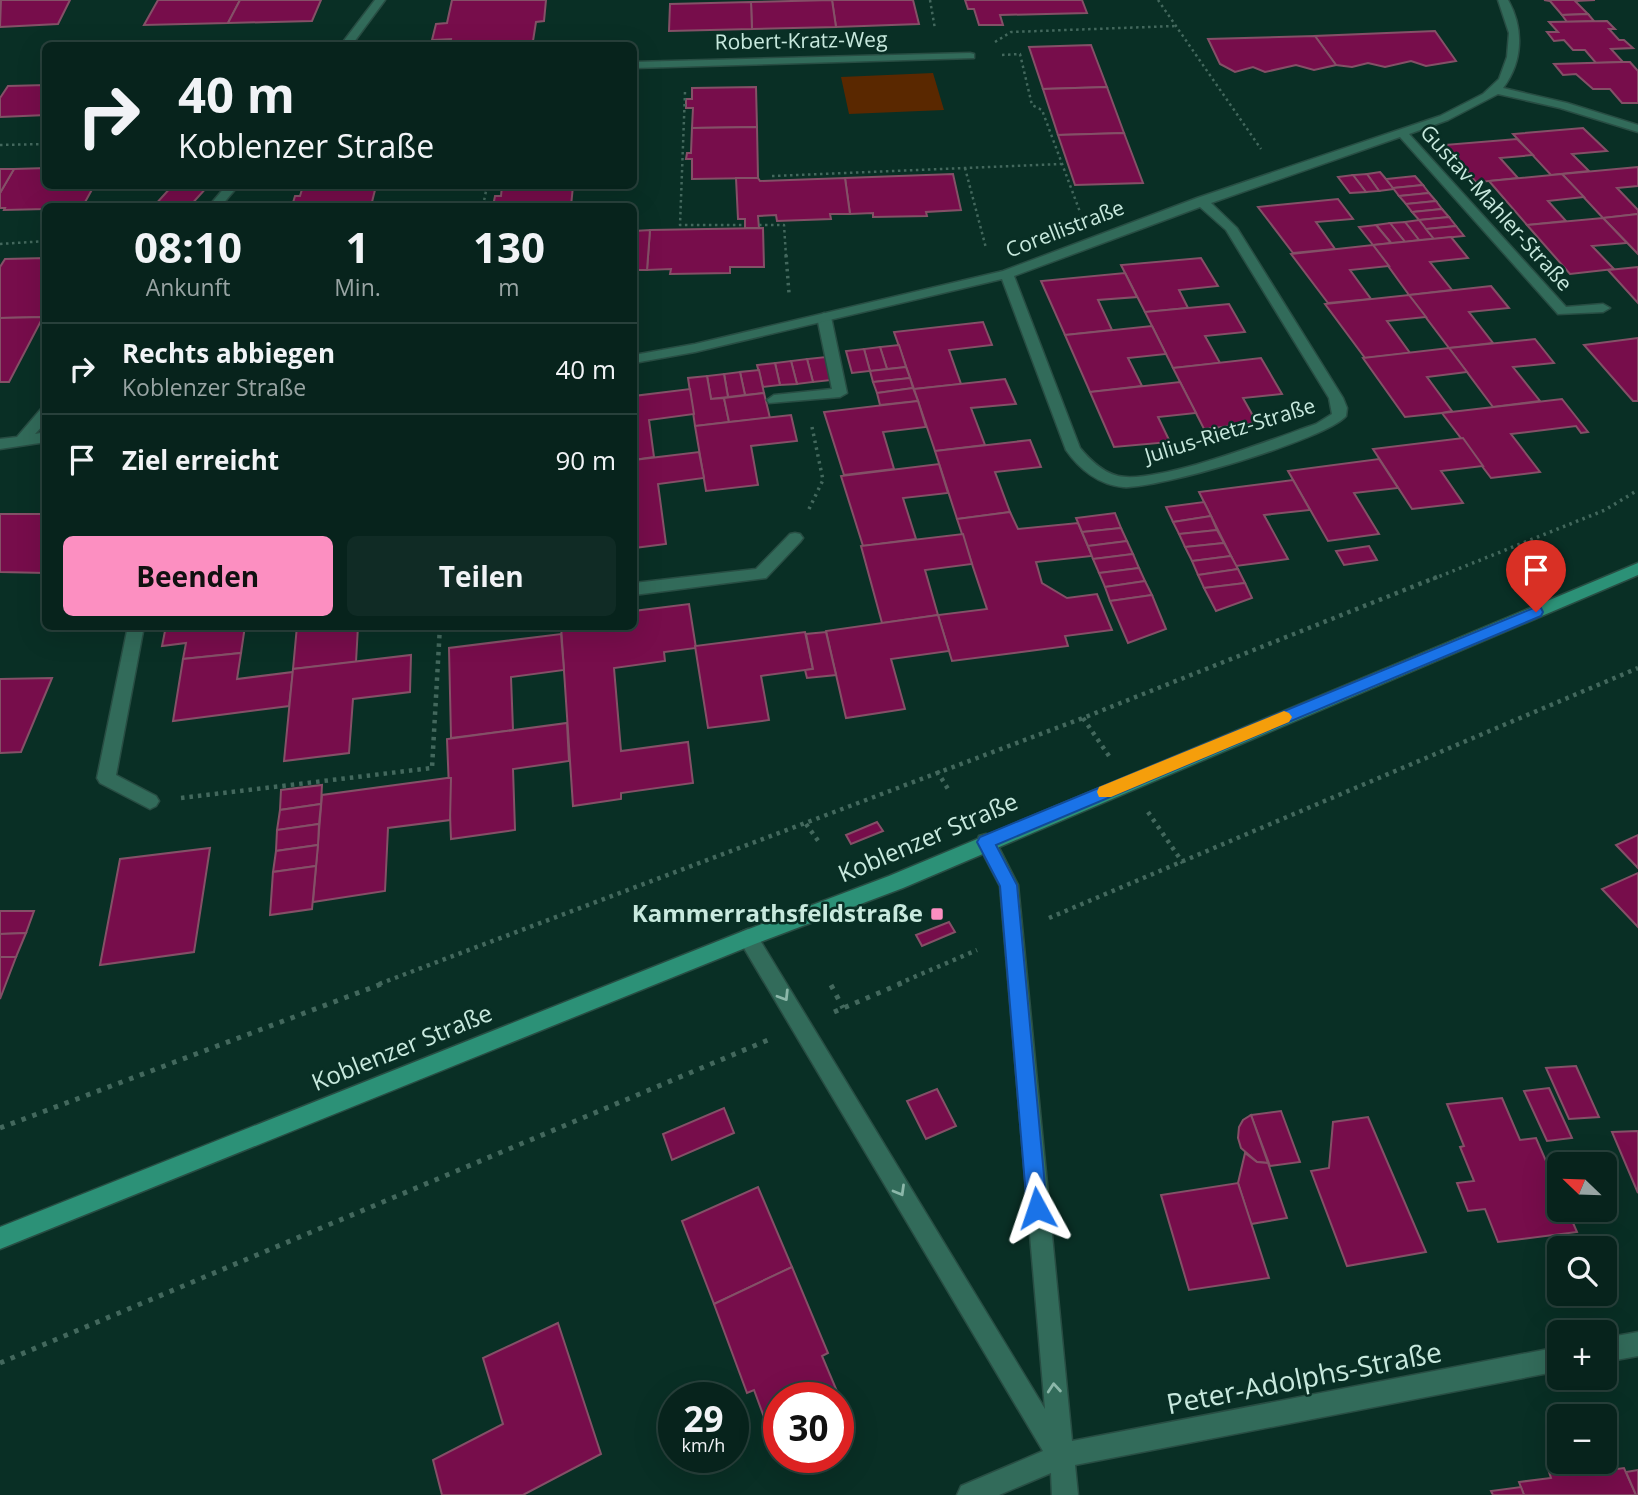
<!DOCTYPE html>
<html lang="de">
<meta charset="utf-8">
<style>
body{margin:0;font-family:"Open Sans",sans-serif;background:#102b25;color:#f1f3f6;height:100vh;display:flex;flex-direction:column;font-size:26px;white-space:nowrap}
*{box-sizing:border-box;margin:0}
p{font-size:23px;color:#98a4a3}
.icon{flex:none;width:38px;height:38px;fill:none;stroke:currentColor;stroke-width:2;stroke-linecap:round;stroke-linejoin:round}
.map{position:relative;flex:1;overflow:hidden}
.drawer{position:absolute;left:42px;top:203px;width:595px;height:427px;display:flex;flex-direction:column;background:#07231c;border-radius:10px;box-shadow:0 7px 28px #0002,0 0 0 2px #28403b}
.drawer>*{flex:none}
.guide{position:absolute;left:42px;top:42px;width:595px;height:147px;border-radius:10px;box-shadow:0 7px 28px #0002,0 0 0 2px #28403b;background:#07231c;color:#f1f3f6;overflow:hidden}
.needle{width:46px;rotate:293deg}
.tools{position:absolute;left:1547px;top:1152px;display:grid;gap:14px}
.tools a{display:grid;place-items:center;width:70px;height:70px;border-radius:10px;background:#07231c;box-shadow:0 7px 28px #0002,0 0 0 2px #28403b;font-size:35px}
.speed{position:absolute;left:658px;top:1382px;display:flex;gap:14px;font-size:35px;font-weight:700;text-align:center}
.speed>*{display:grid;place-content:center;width:91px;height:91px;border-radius:50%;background:#07231c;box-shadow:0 7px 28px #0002,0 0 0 2px #28403b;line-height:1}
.speed small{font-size:18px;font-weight:400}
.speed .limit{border:10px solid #d22;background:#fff;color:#111}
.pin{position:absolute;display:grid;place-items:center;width:60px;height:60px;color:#fff;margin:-72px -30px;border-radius:50% 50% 50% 0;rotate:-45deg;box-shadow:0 0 7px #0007}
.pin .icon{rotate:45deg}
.me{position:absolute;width:77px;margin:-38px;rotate:355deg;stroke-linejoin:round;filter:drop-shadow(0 0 5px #0008)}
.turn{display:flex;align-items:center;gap:24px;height:147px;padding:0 21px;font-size:32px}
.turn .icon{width:91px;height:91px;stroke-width:2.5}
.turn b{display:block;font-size:49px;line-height:60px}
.eta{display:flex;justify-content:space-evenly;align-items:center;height:119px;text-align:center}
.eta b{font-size:42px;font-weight:700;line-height:49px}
.action{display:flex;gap:14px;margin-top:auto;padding:14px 21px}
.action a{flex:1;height:80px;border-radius:10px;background:#fc8fc1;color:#111;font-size:28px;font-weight:700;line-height:80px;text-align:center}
.action a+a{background:#102b25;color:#f1f3f6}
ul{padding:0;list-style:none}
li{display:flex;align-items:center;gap:21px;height:91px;padding:0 21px;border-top:2px solid #28403b}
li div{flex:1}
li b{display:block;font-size:26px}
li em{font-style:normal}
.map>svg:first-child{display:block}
.green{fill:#5a2800}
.building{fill:#770d4b;stroke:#845067;stroke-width:2}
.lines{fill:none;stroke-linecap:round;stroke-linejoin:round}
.service-casing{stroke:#284d43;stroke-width:3}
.minor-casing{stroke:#284d43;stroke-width:3}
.secondary-casing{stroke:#284d43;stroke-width:3}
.path-far3{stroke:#43685d;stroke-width:2.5;stroke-dasharray:2.5 3.5;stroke-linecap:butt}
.path-far2{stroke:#43685d;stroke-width:3.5;stroke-dasharray:2.5 4.5;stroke-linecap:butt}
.path-far1{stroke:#43685d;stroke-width:4.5;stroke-dasharray:3.5 5;stroke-linecap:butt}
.path{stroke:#43685d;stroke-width:5;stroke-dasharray:4.5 7;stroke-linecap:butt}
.service{fill:#326b5a;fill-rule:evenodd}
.minor{fill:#326b5a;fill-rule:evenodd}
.secondary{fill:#2c9177;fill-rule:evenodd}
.oneway{stroke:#8cb7a9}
.route{fill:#1a73e8;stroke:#114b97;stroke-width:2}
.slow{fill:#f59e0b}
.poi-dot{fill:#fc8fc1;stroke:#092f25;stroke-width:2.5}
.labels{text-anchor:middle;stroke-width:5;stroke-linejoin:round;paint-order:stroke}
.far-street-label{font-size:21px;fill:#c8e9de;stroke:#092f25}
.street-label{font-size:24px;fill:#c8e9de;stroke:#092f25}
.poi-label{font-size:24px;font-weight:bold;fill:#c8e9de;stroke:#092f25;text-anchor:end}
.near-street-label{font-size:28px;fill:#c8e9de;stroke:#092f25}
</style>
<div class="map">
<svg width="1638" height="1495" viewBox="0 0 1638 1495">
<rect width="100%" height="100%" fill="#092f25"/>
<!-- green -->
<polygon class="green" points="933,73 944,110 849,114 841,77"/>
<!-- building -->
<g class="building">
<polygon points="1,0 70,0 58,24 0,27"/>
<polygon points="158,0 240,0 228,23 144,25"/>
<polygon points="240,0 321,0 312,21 228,23"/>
<polygon points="452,0 546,0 544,21 536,22 533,41 450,44 451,39 432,40 436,24 447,23"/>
<polygon points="832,0 913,0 919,24 836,27"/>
<polygon points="832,0 836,27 752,29 751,2"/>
<polygon points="965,0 1082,0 1087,13 1000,15 1003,25 979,25 974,9 968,9"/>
<polygon points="1544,0 1595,0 1575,1 1588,14 1562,15 1550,1"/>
<polygon points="751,2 752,29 669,31 670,4"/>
<polygon points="1588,14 1594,21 1567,22 1562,15"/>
<polygon points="1607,21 1615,29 1609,29 1619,40 1624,40 1633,48 1611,49 1623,62 1596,63 1585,50 1573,50 1564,40 1554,41 1547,32 1558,32 1549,22"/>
<polygon points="1435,31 1456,61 1426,66 1411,61 1385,67 1368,63 1352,67 1336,65 1315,36"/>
<polygon points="1315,36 1336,65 1314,70 1296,65 1265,72 1253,67 1235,72 1220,64 1208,39"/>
<polygon points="1091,45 1107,87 1043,89 1029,47"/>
<polygon points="1623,62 1630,62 1638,71 1638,103 1622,103 1610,89 1593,89 1576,74 1563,75 1554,64"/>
<polygon points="46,85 46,115 0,117 0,98 8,86"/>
<polygon points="756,87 757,127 692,128 693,108 686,108 686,99 692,99 692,88"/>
<polygon points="1107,87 1124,133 1058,135 1043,89"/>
<polygon points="757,127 758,178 692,179 692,159 686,159 687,153 691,153 692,128"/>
<polygon points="1583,128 1607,151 1572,154 1589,171 1551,175 1513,134"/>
<polygon points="1124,133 1143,183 1075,185 1058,135"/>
<polygon points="1517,139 1533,155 1500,158 1518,178 1489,181 1476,182 1444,145"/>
<polygon points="1638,167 1638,186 1617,188 1638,210 1638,214 1603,218 1562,174"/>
<polygon points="46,168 46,186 94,186 84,204 46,206 46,209 4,210 5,208 0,208 0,193 14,169"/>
<polygon points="0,169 14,169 0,193"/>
<polygon points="1380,172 1386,179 1394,189 1379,191 1367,174"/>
<polygon points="953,174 961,210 926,212 927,216 873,217 873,213 850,214 845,178"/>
<polygon points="1367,174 1379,191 1366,192 1353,175"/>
<polygon points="1562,174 1584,197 1548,201 1566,221 1527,225 1489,181"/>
<polygon points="1353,175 1366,192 1350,193 1338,177"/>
<polygon points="1415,176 1423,185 1393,188 1386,179"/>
<polygon points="736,178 758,178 760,181 845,178 850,214 830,214 831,219 777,221 776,215 758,216 759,228 745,228 745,219 738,219"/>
<polygon points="1423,185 1429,193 1399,196 1393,188"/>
<polygon points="172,186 208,186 190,206 154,206"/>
<polygon points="303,186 376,186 371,206 292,206 295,196 300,196"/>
<polygon points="502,186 573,186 571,206 493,206 495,196 501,196"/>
<polygon points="1429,193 1436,201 1406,204 1399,196"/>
<polygon points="1338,199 1353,219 1316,222 1335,249 1293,253 1258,207"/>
<polygon points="1436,201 1442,209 1412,212 1406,204"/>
<polygon points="1442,209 1449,217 1419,220 1412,212"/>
<polygon points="1638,214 1638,254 1603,218"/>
<polygon points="1449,217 1456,226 1426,229 1419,220"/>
<polygon points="1603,218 1627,243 1592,246 1614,269 1570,274 1527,225"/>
<polygon points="1419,220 1426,229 1434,239 1419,240 1405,222"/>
<polygon points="1405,222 1419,240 1405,242 1390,223"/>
<polygon points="1390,223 1405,242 1391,243 1376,225"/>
<polygon points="1376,225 1391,243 1373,245 1359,227"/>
<polygon points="1456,226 1464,236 1434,239 1426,229"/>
<polygon points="763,228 764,267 730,267 730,273 670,274 671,269 647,270 650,230"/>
<polygon points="650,230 647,270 634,270 634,231"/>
<polygon points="1451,237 1468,258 1430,262 1452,290 1409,295 1373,245"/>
<polygon points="1373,245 1389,266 1350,270 1371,299 1328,303 1291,254"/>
<polygon points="46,258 46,312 43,317 0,318 0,267 5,259"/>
<polygon points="1201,258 1218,286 1179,290 1188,308 1145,312 1121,265"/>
<polygon points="1638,267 1638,303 1608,270"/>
<polygon points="1125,273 1137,297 1098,300 1112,330 1065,335 1041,281"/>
<polygon points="1491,286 1509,308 1469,312 1493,343 1449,348 1409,295"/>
<polygon points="1409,295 1426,317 1387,321 1410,353 1365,358 1325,304"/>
<polygon points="1229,304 1245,332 1205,336 1220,363 1173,368 1145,312"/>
<polygon points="43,317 9,382 0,382 0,318"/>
<polygon points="983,322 992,345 949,350 961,384 914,389 894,332"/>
<polygon points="1152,326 1166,354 1128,358 1142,386 1090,392 1065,335"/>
<polygon points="1638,338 1638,401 1633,401 1584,345"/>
<polygon points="1535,339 1554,363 1513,367 1540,401 1493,407 1449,348"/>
<polygon points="899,345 906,367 887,369 880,347"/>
<polygon points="880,347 887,369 870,371 864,349"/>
<polygon points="1449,348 1467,372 1427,377 1452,411 1442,413 1405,417 1363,358"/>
<polygon points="864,349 870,371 852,373 846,351"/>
<polygon points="826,357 832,380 813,382 807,359"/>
<polygon points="1261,358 1282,394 1243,398 1257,423 1204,429 1173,368"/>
<polygon points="807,359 813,382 797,384 791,361"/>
<polygon points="791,361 797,384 780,385 775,363"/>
<polygon points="775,363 780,385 763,387 757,365"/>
<polygon points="906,367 910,378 873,382 870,371"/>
<polygon points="759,370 764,393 745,395 740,372"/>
<polygon points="740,372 745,395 728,397 724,374"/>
<polygon points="724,374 728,397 711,399 707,376"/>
<polygon points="707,376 711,399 724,398 729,422 695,426 688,378"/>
<polygon points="910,378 913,388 877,393 873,382"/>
<polygon points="1005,379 1016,404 971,408 985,445 935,451 914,389"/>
<polygon points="1180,382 1196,413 1158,417 1170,442 1114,447 1090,392"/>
<polygon points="913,388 918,401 880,405 877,393"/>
<polygon points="690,389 694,414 649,420 654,457 634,460 634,396"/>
<polygon points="764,393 770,418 729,422 724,398"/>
<polygon points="1562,399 1588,432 1581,433 1576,426 1511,434 1540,472 1491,478 1442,413"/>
<polygon points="918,401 926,427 883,432 894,469 844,475 824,412"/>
<polygon points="791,415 797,441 751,446 758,485 706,491 695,426"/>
<polygon points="1463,438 1483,466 1441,471 1463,503 1412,509 1373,449"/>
<polygon points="1030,440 1041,467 995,472 1010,512 957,519 935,451"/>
<polygon points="699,452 704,478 658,484 666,544 634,548 634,460"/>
<polygon points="1379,459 1398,488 1354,493 1379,534 1328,541 1288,471"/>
<polygon points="939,464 948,493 903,498 916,539 863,546 841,476"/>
<polygon points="1293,480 1310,510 1264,515 1288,559 1236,566 1199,492"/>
<polygon points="1204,502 1211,516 1173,522 1166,507"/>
<polygon points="1010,512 1018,529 1078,523 1092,556 1036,562 1042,583 1067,598 1097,594 1112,630 1065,636 1068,646 952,661 938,615 987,609 957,519"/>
<polygon points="1115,513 1121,528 1082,532 1076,518"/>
<polygon points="0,514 46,514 46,573 0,572"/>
<polygon points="1211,516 1217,530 1179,534 1173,522"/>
<polygon points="1121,528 1127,541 1088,546 1082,532"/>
<polygon points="1217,530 1224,543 1185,547 1179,534"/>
<polygon points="963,534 972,564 925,570 938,615 882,623 861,546"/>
<polygon points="1127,541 1133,554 1093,559 1088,546"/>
<polygon points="1224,543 1231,556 1192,561 1185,547"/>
<polygon points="1369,546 1377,560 1344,565 1336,551"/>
<polygon points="1133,554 1139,568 1099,573 1093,559"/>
<polygon points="1231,556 1238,569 1198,575 1192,561"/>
<polygon points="1139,568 1145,581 1105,587 1099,573"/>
<polygon points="1238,569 1245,583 1204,588 1198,575"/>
<polygon points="1145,581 1152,595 1110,601 1105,587"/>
<polygon points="1245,583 1252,598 1216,611 1204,588"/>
<polygon points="1152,595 1166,629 1128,643 1110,601"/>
<polygon points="689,604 696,648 664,652 665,661 614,668 621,751 688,742 693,783 621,793 621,799 573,806 561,626 634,626 634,611"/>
<polygon points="938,615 949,651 891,659 905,709 846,718 826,631"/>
<polygon points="166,626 245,626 241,653 183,659 186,643 162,646"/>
<polygon points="297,626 358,626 356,662 293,669"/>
<polygon points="805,632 813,669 761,676 769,720 708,728 695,646"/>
<polygon points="826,632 836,675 807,678 805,670 813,669 806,634"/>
<polygon points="561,634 564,670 511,677 513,730 451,738 449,648"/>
<polygon points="241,653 237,679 293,672 289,706 173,721 183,659"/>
<polygon points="411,655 410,692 353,699 349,753 284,761 293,669"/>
<polygon points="52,678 21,752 0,753 0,679"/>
<polygon points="567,723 569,761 513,769 515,830 451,839 447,739"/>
<polygon points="447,778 451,778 450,820 388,828 385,891 313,902 322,795"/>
<polygon points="322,785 321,804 280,810 281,790"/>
<polygon points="321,804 319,824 277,830 280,810"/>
<polygon points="877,822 883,831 851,844 846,835"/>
<polygon points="319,824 318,845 276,851 277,830"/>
<polygon points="1638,835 1638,868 1616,845"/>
<polygon points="318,845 316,866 273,872 276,851"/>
<polygon points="210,848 194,952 100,965 120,859"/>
<polygon points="316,866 312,909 270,915 273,872"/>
<polygon points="1638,873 1638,927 1602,889"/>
<polygon points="0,911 34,911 26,933 0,934"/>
<polygon points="949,922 955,932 922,946 916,935"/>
<polygon points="26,933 16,957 0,957 0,934"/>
<polygon points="0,957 16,957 0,999"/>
<polygon points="1576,1066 1599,1117 1569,1119 1546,1068"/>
<polygon points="1549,1088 1572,1138 1547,1141 1524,1091"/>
<polygon points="937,1089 956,1126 926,1139 907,1101"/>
<polygon points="1502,1098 1520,1140 1536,1138 1559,1191 1559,1209 1567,1209 1577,1232 1498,1242 1485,1209 1468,1211 1457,1183 1474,1181 1460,1147 1464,1146 1447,1104"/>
<polygon points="724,1108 734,1133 672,1160 663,1134"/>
<polygon points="1281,1111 1300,1162 1270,1166 1251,1115"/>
<polygon points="1251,1115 1268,1163 1257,1162 1241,1148 1238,1138 1239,1127 1243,1120"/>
<polygon points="1368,1117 1426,1252 1347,1266 1311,1171 1329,1168 1333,1122"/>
<polygon points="1638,1131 1638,1193 1612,1132"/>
<polygon points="1245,1153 1257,1162 1268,1163 1287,1218 1251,1224 1238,1183"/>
<polygon points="1238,1183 1269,1278 1189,1290 1161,1195"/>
<polygon points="758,1187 792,1267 714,1304 682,1221"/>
<polygon points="792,1267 828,1353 822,1356 842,1403 838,1405 838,1398 779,1398 779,1435 772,1439 754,1390 747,1393 714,1304"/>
<polygon points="558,1323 601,1454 523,1495 442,1495 433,1460 503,1424 483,1358"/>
<polygon points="1577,1468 1580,1474 1624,1468 1636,1495 1524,1495 1519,1482 1551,1478 1549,1472"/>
<polygon points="1638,1470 1638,1495 1636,1495 1626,1472"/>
<polygon points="1521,1487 1524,1495 1493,1495 1491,1491"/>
</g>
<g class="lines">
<defs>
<polygon id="service" points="824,313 831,317 847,393 840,397 769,403 767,400 774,395 832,389 817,317"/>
<g id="minor">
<polygon points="375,0 385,0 351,46 340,46"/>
<path d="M1498,0H1508C1524,28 1523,62 1503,88L1567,103L1638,125V132L1560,108L1498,94L1448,120L1409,134L1566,307L1603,304L1610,308L1603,312L1558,314L1400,137L1211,203L1237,228L1343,398L1347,408L1346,416C1327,439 1155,490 1123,487C1099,485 1079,469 1066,450L1002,279L695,352L634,363V355L695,344L1003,271L1197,198L1440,116L1483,94L1499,79L1507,57L1509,33ZM1200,207L1226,230L1329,398L1332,414L1316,424C1275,438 1157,485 1118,476C1102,472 1090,460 1080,448L1014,276Z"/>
<polygon points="970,53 974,54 974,58 634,68 634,62"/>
<polygon points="226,186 238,186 221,206 209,206"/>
<polygon points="46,408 46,422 35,434 46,432 46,442 0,449 0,439 17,437 41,409"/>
<polygon points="795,533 800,534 803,538 800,542 766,578 634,595 634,583 756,569 790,534"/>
<polygon points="128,626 144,626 116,775 156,796 159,801 156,806 150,809 100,783 97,778"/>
<polygon points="986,834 993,836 1018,885 1072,1441 1559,1347 1559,1371 1075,1465 1078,1495 1052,1495 1051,1473 999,1495 957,1495 961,1486 1043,1451 738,938 741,932 748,929 755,932 1045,1409 1000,886 977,842 979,836"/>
<polygon points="1638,1332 1638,1356 1605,1362 1605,1338"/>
</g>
<polygon id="secondary" points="1638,563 1638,575 903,888 755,944 0,1249 0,1227 741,932 889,876"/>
</defs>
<!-- service casing -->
<use href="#service" class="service-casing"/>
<!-- minor casing -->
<use href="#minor" class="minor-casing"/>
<!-- secondary casing -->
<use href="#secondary" class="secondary-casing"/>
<!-- path-far3 -->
<g class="path-far3">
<polyline points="930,0 935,29"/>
<polyline points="1158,0 1261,149"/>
<polyline points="995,42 1011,32 1176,26"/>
<polyline points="1002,55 1020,54 1032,105 1042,110 1080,212"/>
<polyline points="685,92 680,225 744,225"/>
<polyline points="0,145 46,144"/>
<polyline points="43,163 46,160"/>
<polyline points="965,168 986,248"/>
<polyline points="772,176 1061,164"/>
<polyline points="483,206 487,186"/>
<polyline points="759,225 784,225 786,256"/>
<polyline points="0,244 46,241"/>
</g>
<!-- path-far2 -->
<g class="path-far2">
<polyline points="786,255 789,293"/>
<polyline points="809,509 823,480 812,427"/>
<polyline points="1433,579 1605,510 1638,490"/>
</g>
<!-- path-far1 -->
<g class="path-far1">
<polyline points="1083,718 1109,756"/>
<polyline points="937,771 948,789"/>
<polyline points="181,798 432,768 440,626"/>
<polyline points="1148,812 1183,863"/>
<polyline points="806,824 819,842"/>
<polyline points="1049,918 1638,668"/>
<polyline points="379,984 1083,718 1437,577"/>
<polyline points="898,984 977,950"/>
</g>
<!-- path -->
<g class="path">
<polyline points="831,985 843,1008"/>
<polyline points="834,1012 902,983"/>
<polyline points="0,1128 384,983"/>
<polyline points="0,1363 768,1040"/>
</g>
<!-- service -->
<use href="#service" class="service"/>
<!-- minor -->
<use href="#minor" class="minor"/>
<!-- secondary -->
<use href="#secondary" class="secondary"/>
</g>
<!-- one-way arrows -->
<defs><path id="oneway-chevron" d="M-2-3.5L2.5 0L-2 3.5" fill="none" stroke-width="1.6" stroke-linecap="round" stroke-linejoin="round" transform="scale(1.75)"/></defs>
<g class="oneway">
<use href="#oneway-chevron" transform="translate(784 996) rotate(58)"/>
<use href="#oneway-chevron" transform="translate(900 1191) rotate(60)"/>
<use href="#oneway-chevron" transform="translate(1054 1388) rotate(-95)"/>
</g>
<!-- route -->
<polygon class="route" points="1536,607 1541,608 1543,612 1541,616 996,845 1017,885 1047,1208 1044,1215 1037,1218 1030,1215 1027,1208 1000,886 977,842 980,837"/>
<!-- slow -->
<polygon class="slow" points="1284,711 1289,713 1292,717 1289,722 1111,797 1099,797 1097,792 1099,787"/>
<!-- markers -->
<rect class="poi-dot" x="930" y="907" width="14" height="14" rx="3.5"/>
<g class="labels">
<!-- far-street labels -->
<g class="far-street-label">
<text transform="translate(801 41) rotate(-1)" y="7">Robert-Kratz-Weg</text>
<text transform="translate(1496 208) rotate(48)" y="7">Gustav-Mahler-Straße</text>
<text transform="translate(1065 229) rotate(-21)" y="7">Corellistraße</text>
<text transform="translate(1230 431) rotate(-17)" y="7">Julius-Rietz-Straße</text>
</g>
<!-- street labels -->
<g class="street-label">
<text transform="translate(928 838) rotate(-23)" y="8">Koblenzer Straße</text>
<text transform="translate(402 1048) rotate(-22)" y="8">Koblenzer Straße</text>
</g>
<!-- poi labels -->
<g class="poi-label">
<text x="923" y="922">Kammerrathsfeldstraße</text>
</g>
<!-- near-street labels -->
<g class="near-street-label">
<text transform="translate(1304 1378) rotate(-11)" y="10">Peter-Adolphs-Straße</text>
</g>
</g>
</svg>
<div class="tools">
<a><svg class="needle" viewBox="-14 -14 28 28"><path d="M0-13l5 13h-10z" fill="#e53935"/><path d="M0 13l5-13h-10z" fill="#98a4a3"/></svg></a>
<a><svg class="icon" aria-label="search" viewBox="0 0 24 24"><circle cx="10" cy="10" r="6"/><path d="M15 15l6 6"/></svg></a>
<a>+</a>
<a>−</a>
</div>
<div class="speed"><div>29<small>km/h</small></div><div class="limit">30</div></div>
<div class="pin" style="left:1536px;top:612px;background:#d93025"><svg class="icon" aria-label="arrive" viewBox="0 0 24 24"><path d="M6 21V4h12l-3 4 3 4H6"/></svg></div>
<svg class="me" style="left:1037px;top:1208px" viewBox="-20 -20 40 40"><path d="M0-17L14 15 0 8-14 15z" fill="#1a73e8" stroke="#fff" stroke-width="4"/></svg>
<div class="guide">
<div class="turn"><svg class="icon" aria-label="right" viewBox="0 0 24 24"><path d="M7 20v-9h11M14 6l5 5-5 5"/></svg><div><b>40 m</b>Koblenzer Straße</div></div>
</div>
<section class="drawer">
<div class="eta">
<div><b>08:10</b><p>Ankunft</p></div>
<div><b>1</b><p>Min.</p></div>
<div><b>130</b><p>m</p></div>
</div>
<ul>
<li><svg class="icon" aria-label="right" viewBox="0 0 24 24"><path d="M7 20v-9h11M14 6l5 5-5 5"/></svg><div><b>Rechts abbiegen</b><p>Koblenzer Straße</p></div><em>40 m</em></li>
<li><svg class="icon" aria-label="arrive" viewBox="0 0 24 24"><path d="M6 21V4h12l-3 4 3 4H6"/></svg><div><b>Ziel erreicht</b></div><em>90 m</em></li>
</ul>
<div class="action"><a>Beenden</a><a>Teilen</a></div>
</section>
</div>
